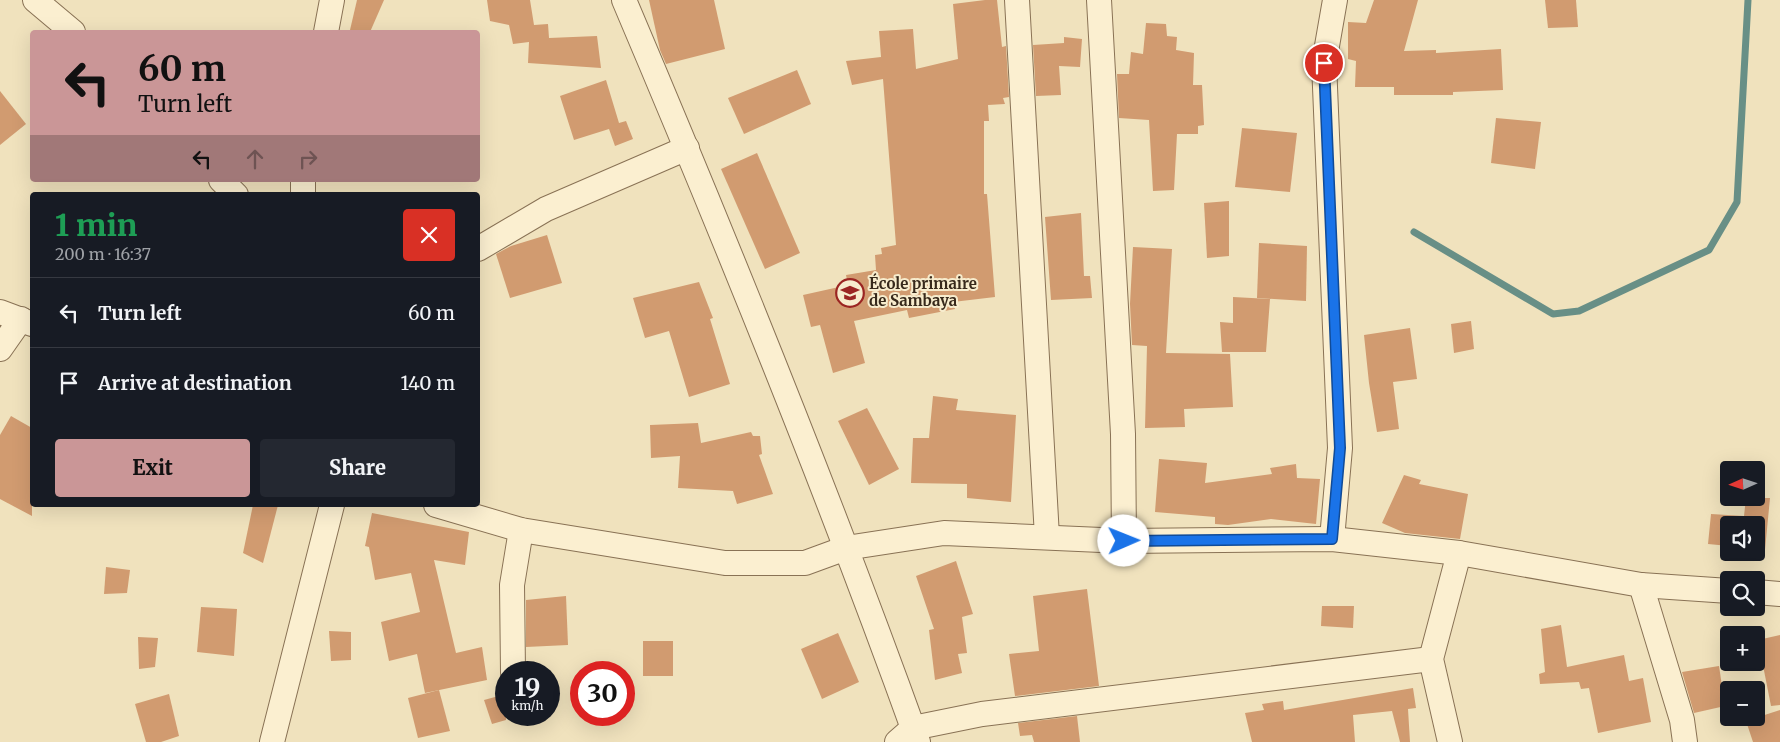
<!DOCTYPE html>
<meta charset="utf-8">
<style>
body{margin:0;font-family:Merriweather,serif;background:#242831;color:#f1f3f6;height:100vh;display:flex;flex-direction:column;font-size:19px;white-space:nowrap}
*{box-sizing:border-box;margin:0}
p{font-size:16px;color:#9ea1a6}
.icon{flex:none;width:28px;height:28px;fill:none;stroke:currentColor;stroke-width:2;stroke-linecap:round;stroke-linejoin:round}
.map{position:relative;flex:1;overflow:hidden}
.drawer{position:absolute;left:30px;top:192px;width:450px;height:315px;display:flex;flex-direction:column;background:#171b24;border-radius:5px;box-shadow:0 5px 20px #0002}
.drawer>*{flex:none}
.hud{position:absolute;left:30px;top:30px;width:450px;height:152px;border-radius:5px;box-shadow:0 5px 20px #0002;background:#ca9697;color:#111;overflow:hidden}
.needle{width:32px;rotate:267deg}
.buttons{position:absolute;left:1720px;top:461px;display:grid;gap:10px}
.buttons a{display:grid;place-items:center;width:45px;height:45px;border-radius:5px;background:#171b24;box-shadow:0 5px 20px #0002;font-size:25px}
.speed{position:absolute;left:495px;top:661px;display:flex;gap:10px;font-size:25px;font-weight:700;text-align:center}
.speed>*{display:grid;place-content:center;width:65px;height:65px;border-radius:50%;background:#171b24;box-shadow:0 5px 20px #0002;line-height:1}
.speed small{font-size:12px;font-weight:400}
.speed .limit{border:8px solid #d22;background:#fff;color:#111}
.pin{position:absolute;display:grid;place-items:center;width:42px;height:42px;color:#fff;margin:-21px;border:2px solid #fff;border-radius:50%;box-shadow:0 1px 5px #0007}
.me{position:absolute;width:55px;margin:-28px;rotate:89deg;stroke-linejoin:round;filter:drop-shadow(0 0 4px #0008)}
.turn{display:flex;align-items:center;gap:18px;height:105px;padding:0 25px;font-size:22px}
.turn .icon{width:65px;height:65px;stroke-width:2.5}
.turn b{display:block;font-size:35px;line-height:42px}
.lanes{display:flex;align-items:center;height:48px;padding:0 25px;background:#0003;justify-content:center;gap:25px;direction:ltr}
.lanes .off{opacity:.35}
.round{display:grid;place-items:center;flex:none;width:52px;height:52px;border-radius:5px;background:#242831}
.headline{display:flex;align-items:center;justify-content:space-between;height:85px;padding:0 25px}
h1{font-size:30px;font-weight:800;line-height:38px;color:#1e9e55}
.primary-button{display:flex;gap:10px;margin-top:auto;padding:10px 25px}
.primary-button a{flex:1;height:58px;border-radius:5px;background:#ca9697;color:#111;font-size:20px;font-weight:800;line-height:58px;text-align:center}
.primary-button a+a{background:#242831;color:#f1f3f6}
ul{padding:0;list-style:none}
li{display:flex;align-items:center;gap:15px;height:70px;padding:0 25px;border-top:1px solid #363941}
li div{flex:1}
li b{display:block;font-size:19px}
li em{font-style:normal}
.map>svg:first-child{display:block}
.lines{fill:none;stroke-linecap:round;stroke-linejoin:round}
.stream{stroke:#688f86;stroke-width:7}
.building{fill:#d19b70}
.minor-casing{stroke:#897255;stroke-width:26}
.minor{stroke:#fbefd0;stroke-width:24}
.route-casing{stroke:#114b97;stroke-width:12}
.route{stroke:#1a73e8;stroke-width:9}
.labels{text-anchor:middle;stroke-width:4;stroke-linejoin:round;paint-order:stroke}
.poi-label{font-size:15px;font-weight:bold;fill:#37291b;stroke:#f7eccd;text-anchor:start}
</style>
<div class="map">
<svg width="1780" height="742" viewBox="0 0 1780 742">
<rect width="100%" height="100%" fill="#f0e2bd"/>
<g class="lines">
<!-- stream -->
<polyline class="stream" points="1414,232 1553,314 1579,311 1709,250 1737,202 1748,0"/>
</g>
<!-- building -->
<g class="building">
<polygon points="357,0 384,0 370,32 350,30"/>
<polygon points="487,0 530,0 534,25 548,24 549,38 597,36 601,68 528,63 529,42 513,44 509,25 490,21"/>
<polygon points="649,0 714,0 725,49 666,64 660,50"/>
<polygon points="985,0 997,0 1002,47 1006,46 1009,97 1003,98 1005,104 988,105 989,121 984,121 984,194 987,194 995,297 953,302 955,309 909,318 907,310 854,321 865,363 833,373 820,325 811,327 803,295 848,285 846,275 876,270 875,255 882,254 881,248 896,245 883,79 852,85 846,61 881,57 879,31 913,29 916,69 958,59 953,4"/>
<polygon points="1374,0 1418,0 1404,51 1436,50 1436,53 1501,49 1503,90 1453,92 1453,95 1394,95 1394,87 1355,87 1356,61 1348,59 1348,22 1366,23"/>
<polygon points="1545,0 1576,0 1578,27 1548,28"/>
<polygon points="1146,23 1166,24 1167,36 1177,37 1176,50 1194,53 1193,85 1202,85 1204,125 1198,126 1198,134 1177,134 1174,190 1153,191 1149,120 1119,118 1117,74 1129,74 1131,52 1143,54"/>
<polygon points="1064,37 1082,39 1080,67 1059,66 1061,95 1036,96 1033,45 1064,43"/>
<polygon points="797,70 811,104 744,134 728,98"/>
<polygon points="606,80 619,123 626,121 633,139 615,146 609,129 574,140 560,96"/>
<polygon points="0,91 26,124 0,145"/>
<polygon points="1496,118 1541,122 1535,169 1491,163"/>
<polygon points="1242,128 1297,133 1290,192 1235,187"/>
<polygon points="757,153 800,253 765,269 721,169"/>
<polygon points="1229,201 1229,256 1207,258 1204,203"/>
<polygon points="1081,213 1084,276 1090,276 1092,298 1051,300 1045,217"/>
<polygon points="547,235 562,283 510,298 496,254 511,246"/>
<polygon points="1259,243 1307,246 1306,301 1257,298"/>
<polygon points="1133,247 1172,249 1166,353 1230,354 1233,407 1184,409 1185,427 1145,428 1147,346 1132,345 1130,304"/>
<polygon points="699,282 713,318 710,319 730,384 689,397 669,331 645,338 633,298"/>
<polygon points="1233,297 1270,299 1266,352 1222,352 1220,322 1233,323"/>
<polygon points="1471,321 1474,349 1454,353 1451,324"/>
<polygon points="1410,328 1417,379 1393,382 1399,429 1377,432 1369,383 1364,335"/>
<polygon points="933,396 958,399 956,410 1016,415 1011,502 967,498 967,484 911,483 913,438 929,438"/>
<polygon points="867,408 899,469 869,485 838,421"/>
<polygon points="11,416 32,428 32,516 0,499 0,435"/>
<polygon points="698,423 701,443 751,432 753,436 760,436 762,454 759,455 773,494 737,504 733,491 678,488 680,456 651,458 650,425"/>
<polygon points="1159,459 1207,463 1205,483 1272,474 1270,468 1296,464 1297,478 1320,479 1316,524 1271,519 1228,525 1215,524 1215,517 1155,512"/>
<polygon points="1404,475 1421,480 1419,484 1468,494 1460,539 1405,533 1382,523"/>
<polygon points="1746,498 1770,498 1765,550 1756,549 1756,525 1729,525 1729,546 1708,544 1711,514 1744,516"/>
<polygon points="253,505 278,505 263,563 243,553"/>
<polygon points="372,513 469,532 465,565 434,560 456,653 482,647 487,680 425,693 417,654 389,661 381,622 420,612 411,573 375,580 369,547 365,546"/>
<polygon points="956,561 973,614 962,617 967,653 958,654 962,673 935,680 929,630 934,629 916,576"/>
<polygon points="106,567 130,570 127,593 104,594"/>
<polygon points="1087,589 1099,686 1015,696 1009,654 1039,651 1033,596"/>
<polygon points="566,596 568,645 526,647 526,600"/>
<polygon points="1322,606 1354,606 1353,628 1321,626"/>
<polygon points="201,607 237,609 234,656 197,652"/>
<polygon points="1561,625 1567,667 1624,655 1629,681 1643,678 1651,722 1598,733 1589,688 1581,689 1579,682 1540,684 1539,674 1545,672 1541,629"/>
<polygon points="329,631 351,632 351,660 331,661"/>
<polygon points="838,633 859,682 822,699 801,649"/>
<polygon points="1780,635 1780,705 1771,706 1758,640"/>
<polygon points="138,637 158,638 155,667 139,669"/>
<rect x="643" y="641" width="30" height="35"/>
<polygon points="1719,666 1725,706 1694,713 1682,672"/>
<polygon points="1413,688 1416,708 1408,709 1410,742 1400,742 1392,711 1353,715 1355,742 1252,742 1245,713 1264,710 1262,704 1283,701 1284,710"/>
<polygon points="439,690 450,731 418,738 408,698"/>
<polygon points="169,694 179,736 161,742 146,742 135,704"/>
<polygon points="506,694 506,720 492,724 484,700"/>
<polygon points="1780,710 1780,742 1753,742 1746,721"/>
<polygon points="1077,716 1080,742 1034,742 1032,735 1020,736 1018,723"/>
</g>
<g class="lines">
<defs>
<g id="minor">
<polyline points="35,0 73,32"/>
<path d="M624,0C728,245 828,492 918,742"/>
<polyline points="1017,0 1047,537"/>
<polyline points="1099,0 1123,434 1124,541"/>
<polyline points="326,32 332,0"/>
<polyline points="221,180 236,195"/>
<polyline points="303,195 303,180"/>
<polyline points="478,249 546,209 687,148"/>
<polyline points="0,312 32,324"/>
<polyline points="0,349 21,319"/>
<polyline points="436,505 521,530 725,563 805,563 846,548 944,533 1124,541 1332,539 1459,553 1641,585 1729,591"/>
<polyline points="1332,539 1340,448 1324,63 1335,0"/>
<polyline points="1641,585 1682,720 1685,742"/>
<polyline points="1756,592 1780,594"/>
<polyline points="513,672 512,585 521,530"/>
<polyline points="272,742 332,505"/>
<polyline points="897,742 913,728 982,714 1431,659"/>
<polyline points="1450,742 1431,659 1459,553"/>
</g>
</defs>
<!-- minor casing -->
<use href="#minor" class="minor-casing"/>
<!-- minor -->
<use href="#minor" class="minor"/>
</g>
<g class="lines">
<defs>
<polyline id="route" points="1124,541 1332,539 1340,448 1324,63"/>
</defs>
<!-- route casing -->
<use href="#route" class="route-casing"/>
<!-- route -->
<use href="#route" class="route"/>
</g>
<!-- icons -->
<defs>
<symbol id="school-ring" viewBox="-11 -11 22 22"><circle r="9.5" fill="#f7eccd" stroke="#9b2522" stroke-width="1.5"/><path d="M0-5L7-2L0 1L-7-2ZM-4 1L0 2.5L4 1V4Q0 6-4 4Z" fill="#9b2522"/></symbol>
</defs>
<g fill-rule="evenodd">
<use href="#school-ring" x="834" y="277" width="32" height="32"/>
</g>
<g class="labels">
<!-- poi labels -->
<g class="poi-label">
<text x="869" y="289">École primaire<tspan x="869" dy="17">de Sambaya</tspan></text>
</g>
</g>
</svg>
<div class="buttons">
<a><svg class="needle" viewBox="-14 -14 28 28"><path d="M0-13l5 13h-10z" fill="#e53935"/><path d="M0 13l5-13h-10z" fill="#9ea1a6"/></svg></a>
<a><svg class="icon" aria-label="sound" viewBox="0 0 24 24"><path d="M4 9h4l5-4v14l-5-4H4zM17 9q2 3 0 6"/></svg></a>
<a><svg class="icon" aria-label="search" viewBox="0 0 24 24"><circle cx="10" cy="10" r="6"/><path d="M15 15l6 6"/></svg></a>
<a>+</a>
<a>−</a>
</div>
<div class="speed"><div>19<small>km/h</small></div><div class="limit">30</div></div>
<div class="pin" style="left:1324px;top:63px;background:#d93025"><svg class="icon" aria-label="arrive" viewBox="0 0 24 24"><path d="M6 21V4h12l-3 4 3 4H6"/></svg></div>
<svg class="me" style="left:1124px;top:541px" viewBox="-20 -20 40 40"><circle r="19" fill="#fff"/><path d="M0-13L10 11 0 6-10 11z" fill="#1a73e8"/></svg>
<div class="hud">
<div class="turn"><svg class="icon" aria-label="left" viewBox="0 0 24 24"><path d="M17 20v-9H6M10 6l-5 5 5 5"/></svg><div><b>60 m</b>Turn left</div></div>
<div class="lanes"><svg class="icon" aria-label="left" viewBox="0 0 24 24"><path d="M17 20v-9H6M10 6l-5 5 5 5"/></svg><svg class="icon off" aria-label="ahead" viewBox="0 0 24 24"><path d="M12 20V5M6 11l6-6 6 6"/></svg><svg class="icon off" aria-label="right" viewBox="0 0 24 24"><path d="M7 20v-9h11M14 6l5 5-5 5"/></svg></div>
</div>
<section class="drawer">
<div class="headline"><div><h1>1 min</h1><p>200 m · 16:37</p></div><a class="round" style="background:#d93025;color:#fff"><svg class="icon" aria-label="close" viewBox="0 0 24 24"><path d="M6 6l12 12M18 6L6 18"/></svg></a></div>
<ul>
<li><svg class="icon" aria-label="left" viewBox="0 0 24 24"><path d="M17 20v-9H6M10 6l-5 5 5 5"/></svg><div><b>Turn left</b></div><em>60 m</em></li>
<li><svg class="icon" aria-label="arrive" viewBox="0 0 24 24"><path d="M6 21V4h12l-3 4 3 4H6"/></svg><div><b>Arrive at destination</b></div><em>140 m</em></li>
</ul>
<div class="primary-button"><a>Exit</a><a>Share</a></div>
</section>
</div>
